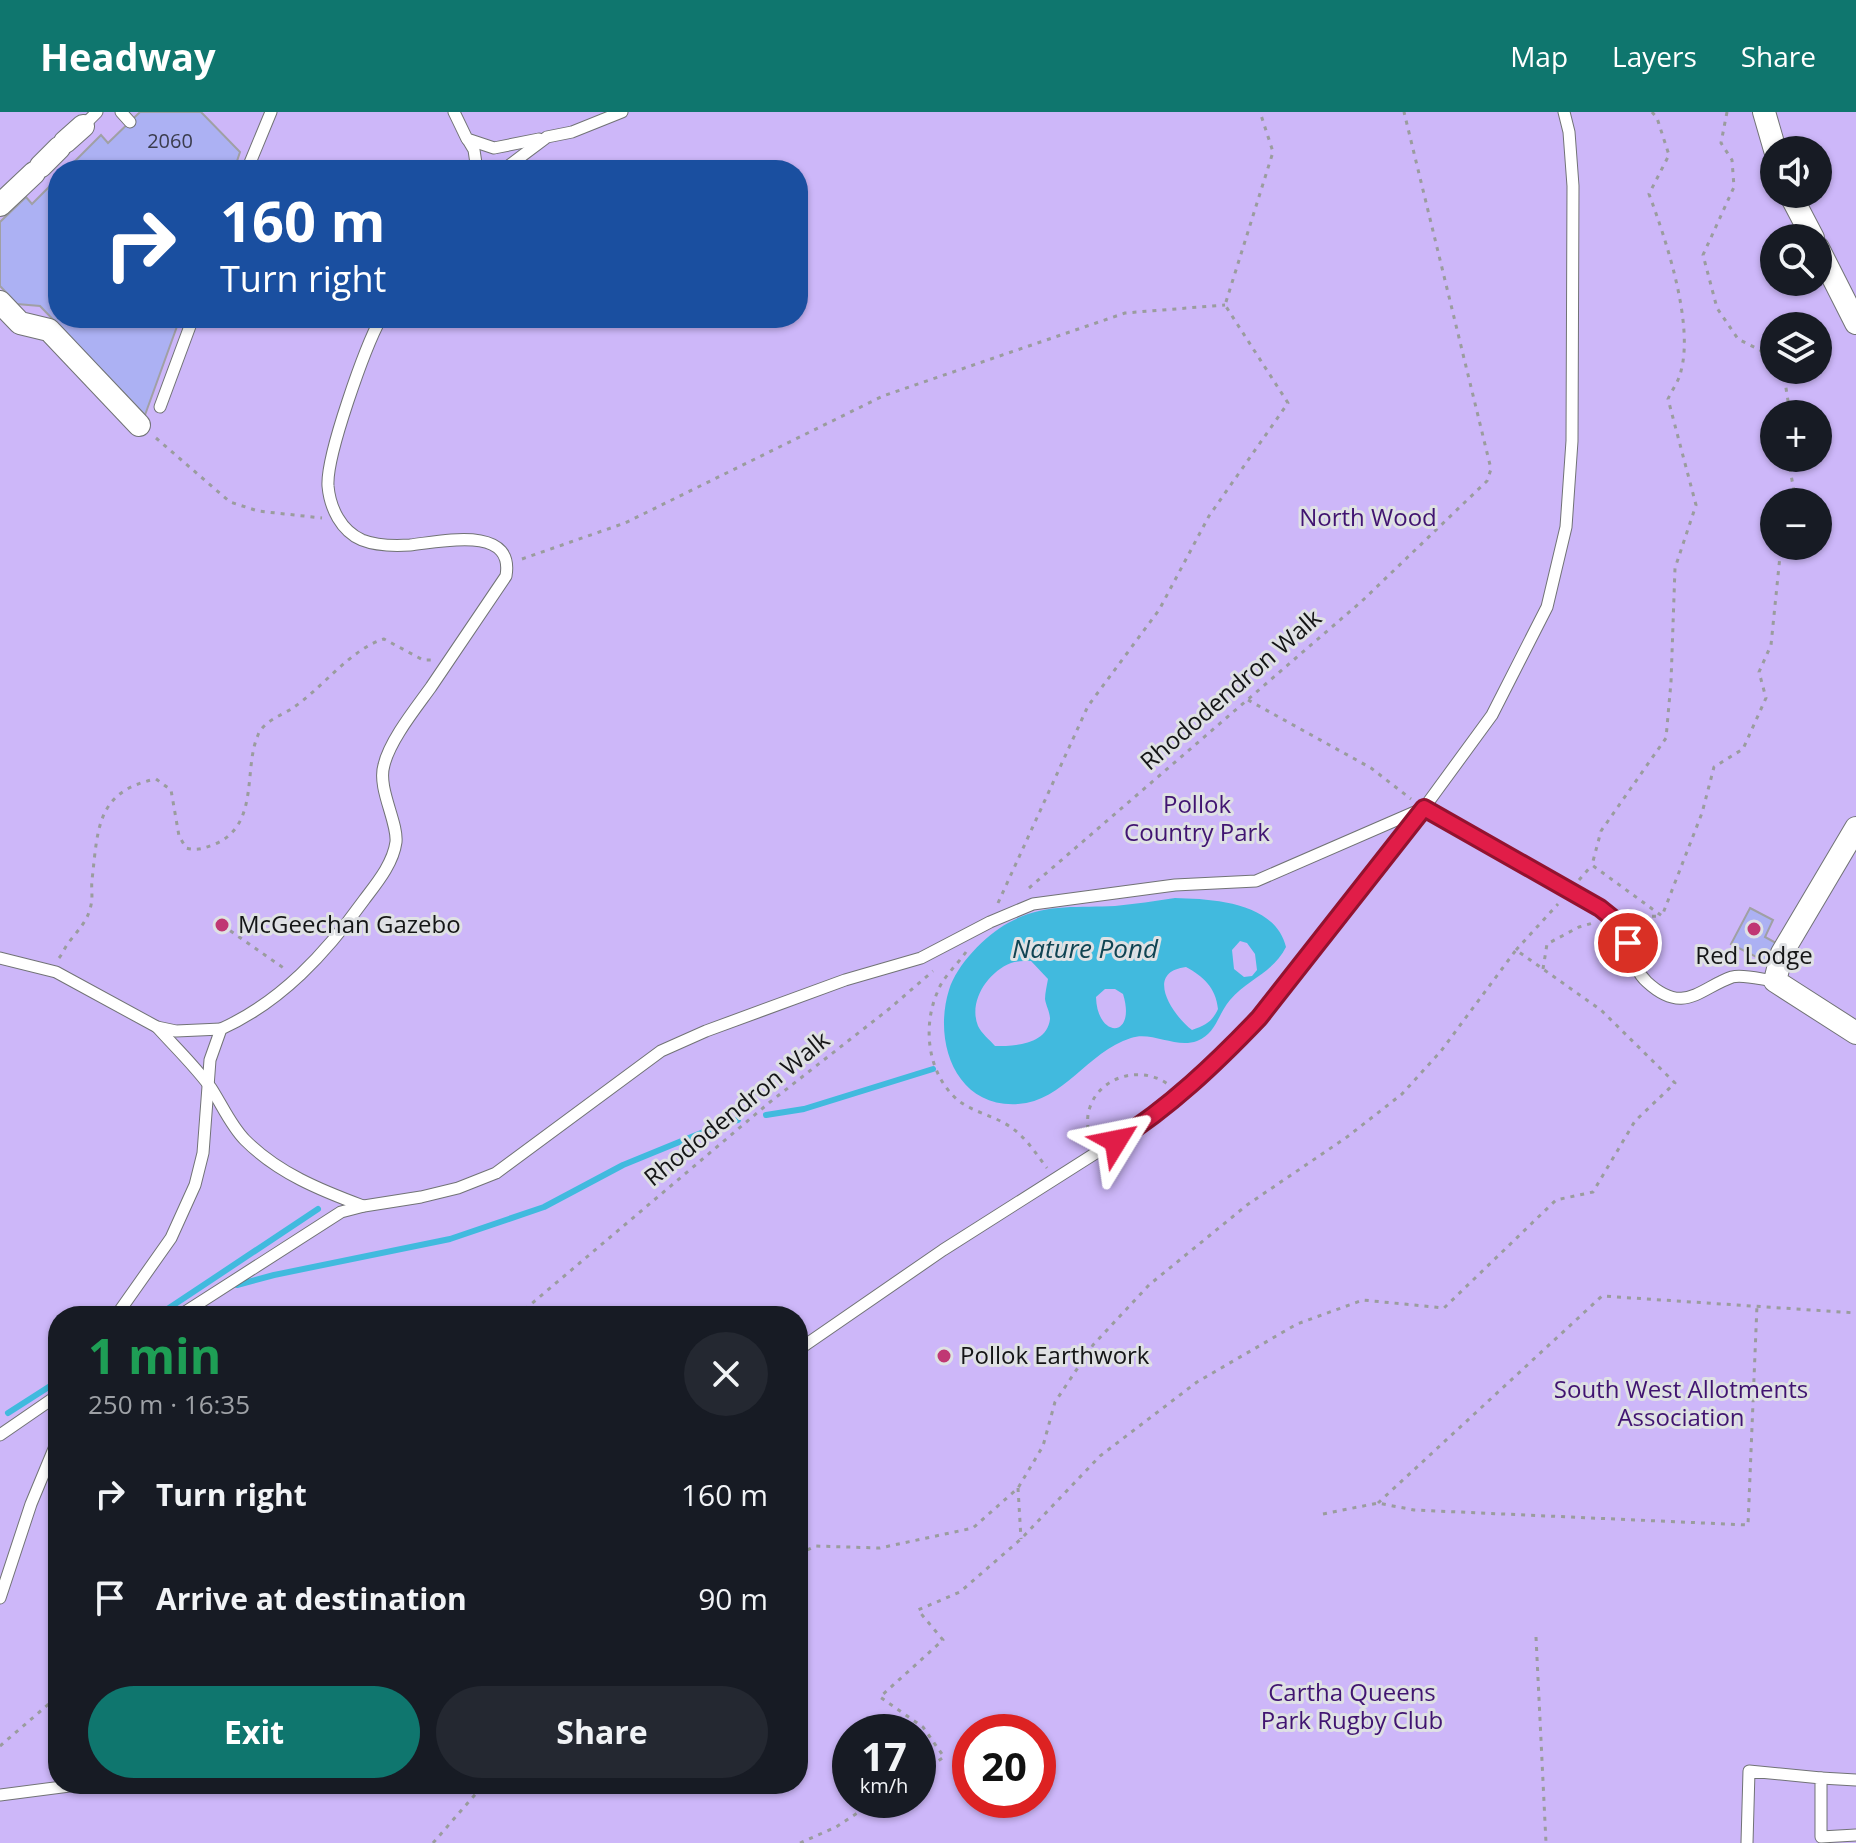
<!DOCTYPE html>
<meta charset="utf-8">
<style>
body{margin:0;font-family:"Open Sans",sans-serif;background:#242831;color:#f1f3f6;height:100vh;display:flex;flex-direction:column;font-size:30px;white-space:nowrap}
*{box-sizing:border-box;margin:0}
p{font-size:26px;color:#9ea1a6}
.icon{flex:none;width:44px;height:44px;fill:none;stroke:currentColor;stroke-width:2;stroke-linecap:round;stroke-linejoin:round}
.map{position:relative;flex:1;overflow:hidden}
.details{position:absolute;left:48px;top:1194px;width:760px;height:488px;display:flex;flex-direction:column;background:#171b24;border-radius:32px;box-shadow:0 2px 6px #0004}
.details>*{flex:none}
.banner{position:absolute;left:48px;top:48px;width:760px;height:168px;border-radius:32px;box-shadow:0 2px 6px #0004;background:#1a4fa0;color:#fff;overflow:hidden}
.controls{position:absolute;left:1760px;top:24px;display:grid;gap:16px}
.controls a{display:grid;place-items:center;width:72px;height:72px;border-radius:50%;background:#171b24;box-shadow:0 2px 6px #0004;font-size:40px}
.speed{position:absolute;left:832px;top:1602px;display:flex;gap:16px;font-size:40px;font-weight:700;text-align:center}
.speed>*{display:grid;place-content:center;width:104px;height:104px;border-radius:50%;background:#171b24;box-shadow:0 2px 6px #0004;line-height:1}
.speed small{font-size:20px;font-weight:400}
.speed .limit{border:12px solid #d22;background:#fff;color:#111}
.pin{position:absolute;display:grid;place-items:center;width:68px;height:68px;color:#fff;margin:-34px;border:4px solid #fff;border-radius:50%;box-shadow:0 2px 8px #0007}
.me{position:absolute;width:88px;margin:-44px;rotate:55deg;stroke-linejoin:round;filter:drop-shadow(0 0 6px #0008)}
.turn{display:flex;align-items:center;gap:28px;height:168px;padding:0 40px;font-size:36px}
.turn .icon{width:104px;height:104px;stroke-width:2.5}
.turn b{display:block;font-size:56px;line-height:68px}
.round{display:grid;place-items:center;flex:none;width:84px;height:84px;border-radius:42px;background:#242831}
.overview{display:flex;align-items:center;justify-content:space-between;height:136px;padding:0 40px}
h1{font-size:48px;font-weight:700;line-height:60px;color:#1e9e55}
.button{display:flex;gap:16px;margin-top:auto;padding:16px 40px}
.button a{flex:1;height:92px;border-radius:48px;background:#0f766e;color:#fff;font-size:32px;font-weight:700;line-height:92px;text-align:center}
.button a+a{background:#242831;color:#f1f3f6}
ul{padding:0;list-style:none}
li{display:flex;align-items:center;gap:24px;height:104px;padding:0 40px}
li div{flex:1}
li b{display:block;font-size:30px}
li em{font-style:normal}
header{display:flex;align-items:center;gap:48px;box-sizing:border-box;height:112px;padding:0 40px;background:#0f766e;color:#fff}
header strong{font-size:38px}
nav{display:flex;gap:44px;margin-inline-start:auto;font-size:28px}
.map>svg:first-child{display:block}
.green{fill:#cdb7f9;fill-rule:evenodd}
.water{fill:#41bade;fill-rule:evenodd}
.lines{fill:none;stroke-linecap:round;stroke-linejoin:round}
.stream{stroke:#41bade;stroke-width:6}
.building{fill:#acb1f3;stroke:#a0a0a4;stroke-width:2}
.lane-casing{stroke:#717375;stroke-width:13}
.street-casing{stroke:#717375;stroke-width:24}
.path{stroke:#9a9c9e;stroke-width:3;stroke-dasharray:4 6;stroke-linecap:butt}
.lane{stroke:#fff;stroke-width:11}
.street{stroke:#fff;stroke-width:22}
.route-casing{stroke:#92132f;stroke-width:20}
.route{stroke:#e11d48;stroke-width:14}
.poi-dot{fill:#c03773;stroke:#dfe1e4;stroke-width:3}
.labels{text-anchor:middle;stroke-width:6;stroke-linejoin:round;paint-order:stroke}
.number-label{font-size:20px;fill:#3a3c4d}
.park-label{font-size:24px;fill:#411471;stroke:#dfe1e4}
.street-label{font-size:24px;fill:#141516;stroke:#dfe1e4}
.poi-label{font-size:24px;fill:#141516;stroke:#dfe1e4;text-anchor:start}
.water-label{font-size:26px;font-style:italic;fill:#104453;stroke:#dfe1e4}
</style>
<header>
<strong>Headway</strong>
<nav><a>Map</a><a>Layers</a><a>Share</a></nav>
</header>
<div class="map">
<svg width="1856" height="1731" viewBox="0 0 1856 1731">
<rect width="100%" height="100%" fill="#dfe1e4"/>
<!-- green -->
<path class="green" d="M0,0H1856V1731H0ZM1774,38H1818V82H1774ZM58,58H798V206H58ZM1774,126H1818V170H1774ZM1774,214H1818V258H1774ZM1774,302H1818V346H1774ZM1774,390H1818V434H1774ZM58,1204H798V1672H58ZM850,1620H918V1688H850ZM970,1620H1038V1688H970Z"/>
<!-- water -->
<path class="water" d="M1175,786C1213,787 1275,790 1286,835C1273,861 1248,867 1230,888C1218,902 1216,922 1197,929C1176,937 1152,919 1131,926C1087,940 1064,989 1018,992C955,996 933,929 949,878C957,852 985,824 1008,811C1043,791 1077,796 1115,794C1135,792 1155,789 1175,786ZM1240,829L1247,831L1255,842L1257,858L1252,864L1244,865L1234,857L1232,838ZM1031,849L1048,867C1047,873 1045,881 1045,887C1046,894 1050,900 1050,907C1047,933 1014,934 995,934C990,928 981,921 978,914C968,889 988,860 1011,851C1017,849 1025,849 1031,849ZM1186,855C1203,864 1216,876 1218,897C1212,910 1206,913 1192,918C1172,903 1144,860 1186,855ZM1105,877H1115L1123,882C1137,927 1097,927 1096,885Z"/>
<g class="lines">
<!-- stream -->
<g class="stream">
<polyline points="766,1003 804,997 933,957"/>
<polyline points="237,1173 274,1163 450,1127 544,1095 623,1053 728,1010 738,1008"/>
<polyline points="157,1204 318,1097"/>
<polyline points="8,1301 58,1269"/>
</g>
</g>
<!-- building -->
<g class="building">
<polygon points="140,0 201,0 240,40 234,58 66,58 101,23 108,31"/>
<polygon points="58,66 58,206 180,206 145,303 40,194 17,192 0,174 0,110 26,85 32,92"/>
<polygon points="1750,796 1773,808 1765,825 1776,831 1766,850 1731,832"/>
</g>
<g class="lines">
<defs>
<g id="lane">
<polyline points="121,0 130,10"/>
<polyline points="454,0 467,27 494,36 539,27"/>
<polyline points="89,8 97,0"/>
<polyline points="468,28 474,38 477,58"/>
<polyline points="247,58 271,0"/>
<polyline points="503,58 547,25 572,20 622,0"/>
<polyline points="160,295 193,206"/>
<polyline points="0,846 56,860 157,915 176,919 221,917"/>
<path d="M157,915C175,935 195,954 211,976C222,993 231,1014 245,1028C278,1061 320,1078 363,1094"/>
<path d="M116,1204L171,1126L195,1073L203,1041L210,948L221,917C281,890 326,841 364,788C376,772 393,752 396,730C398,710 377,676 384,653C390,628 416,596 431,575C456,538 481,501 506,464C515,412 439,430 410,433C394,434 377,434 362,428C341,419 330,396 328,374C326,344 365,235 381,206"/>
<path d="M179,1204L341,1100L364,1094L421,1085L458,1076L496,1061L661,939L706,919L845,868L921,846L990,810L1033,792L1175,773L1256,769L1424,696L1614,806C1635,825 1627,852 1647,870C1684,904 1700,876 1732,865C1744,862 1763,868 1775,869"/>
<polyline points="798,1238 943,1138 1132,1018 1179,982 1231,936 1259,906 1424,696 1492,603 1547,495 1566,415 1572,329 1573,74 1569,20 1564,0"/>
<polyline points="0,1323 58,1283"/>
<polyline points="0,1486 31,1392 58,1327"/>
<polyline points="1821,1666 1856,1668"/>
<polyline points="0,1683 85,1672"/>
<polyline points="1747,1731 1749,1659 1821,1666 1821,1725 1856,1723"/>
</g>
<g id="street">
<polyline points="1764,0 1775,38"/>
<polyline points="65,30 83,14"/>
<polyline points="41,54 59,36"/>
<polyline points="1790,82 1813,126"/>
<polyline points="0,93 34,61"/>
<polyline points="1818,136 1856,211"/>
<polyline points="0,190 20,211 49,218 139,313"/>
<polyline points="1856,716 1782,841 1775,869 1856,921"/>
</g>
</defs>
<!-- lane casing -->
<use href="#lane" class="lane-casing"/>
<!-- street casing -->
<use href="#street" class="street-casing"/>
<!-- path -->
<g class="path">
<path d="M1652,0L1657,6L1669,43L1649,82C1666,128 1694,211 1681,259C1679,269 1672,278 1668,287L1696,393L1675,456L1671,570L1666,626L1601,719L1592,753L1662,804L1702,701L1714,655L1743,637L1766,586L1759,560L1771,533L1781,434"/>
<polyline points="1727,0 1721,31 1732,48 1734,75 1703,143 1717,196 1738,227 1760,238 1774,253"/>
<polyline points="1779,258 1784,263 1790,302"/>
<polyline points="156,326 230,390 258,399 322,406"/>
<polyline points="1788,346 1794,379 1791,390"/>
<polyline points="522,447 625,411 883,284 1125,201 1225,193"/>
<polyline points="1248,588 1371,656 1411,687"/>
<polyline points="1579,768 1592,753"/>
<polyline points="1029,776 1362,489 1487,369 1491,357 1404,0"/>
<polyline points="998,791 1088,594 1159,498 1209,404 1288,291 1225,193 1273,40 1260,0"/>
<polyline points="1632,805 1660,804"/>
<polyline points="222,813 285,857"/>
<polyline points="1516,838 1558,792"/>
<path d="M966,840C957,853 942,866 937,881C922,916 928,964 959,989C972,999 990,1003 1004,1011C1023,1021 1034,1039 1047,1056"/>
<path d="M59,846C63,841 65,835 69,830C78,818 88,809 91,793C93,785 91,776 92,768C98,717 96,679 156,667L171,678L179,724L186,736C197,739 205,736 215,732C260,713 243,657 258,623C263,610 280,604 291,597C321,578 350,537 384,527L423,548H432"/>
<polyline points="1543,857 1547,832 1579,815 1593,811"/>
<path d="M1089,1027C1088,1017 1086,1005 1090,995C1101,963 1143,953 1169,973"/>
<polyline points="517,1204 770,990 889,897 933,859"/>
<polyline points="1018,1376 1021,1427"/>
<polyline points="1378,1391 1602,1184 1856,1201"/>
<polyline points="1323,1402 1378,1391 1414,1398 1748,1413 1757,1193"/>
<polyline points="798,1442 816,1434 880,1436 973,1416 1018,1376 1043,1334 1055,1290 1093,1233 1149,1173 1247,1093 1347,1025 1402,982 1441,939 1516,838 1601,898 1675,971 1635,1009 1593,1080 1556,1088 1444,1196 1363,1188 1297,1212 1197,1270 1100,1344 1021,1427 960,1480 918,1498 943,1528 880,1585 923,1615 944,1645 918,1662"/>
<polyline points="1536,1525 1546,1731"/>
<polyline points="0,1634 58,1584"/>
<polyline points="433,1731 479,1678 487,1672"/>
<polyline points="800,1731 836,1715 877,1688"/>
</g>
<!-- lane -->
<use href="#lane" class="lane"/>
<!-- street -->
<use href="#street" class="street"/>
</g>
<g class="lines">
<defs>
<path id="route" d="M1116,1029C1169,996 1216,951 1259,906L1424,696L1600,796L1626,817L1628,831"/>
</defs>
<!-- route casing -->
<use href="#route" class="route-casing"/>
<!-- route -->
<use href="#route" class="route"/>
</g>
<!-- markers -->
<g class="poi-dot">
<circle cx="222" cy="813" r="8"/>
<circle cx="1754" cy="817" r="8"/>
<circle cx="944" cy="1244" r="8"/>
</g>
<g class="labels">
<!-- number labels -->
<g class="number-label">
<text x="170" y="36">2060</text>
</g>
<!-- park labels -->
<g class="park-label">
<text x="1368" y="414">North Wood</text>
<text x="1197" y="701">Pollok<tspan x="1197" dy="28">Country Park</tspan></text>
<text x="1681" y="1286">South West Allotments<tspan x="1681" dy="28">Association</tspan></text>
<text x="1352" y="1589">Cartha Queens<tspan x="1352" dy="28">Park Rugby Club</tspan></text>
</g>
<!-- street labels -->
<g class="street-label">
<text transform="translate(1231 578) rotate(-41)" y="8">Rhododendron Walk</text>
<text transform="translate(737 997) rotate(-39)" y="8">Rhododendron Walk</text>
</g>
<!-- poi labels -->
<g class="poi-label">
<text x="238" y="821">McGeechan Gazebo</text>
<text x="1754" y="852" text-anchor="middle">Red Lodge</text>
<text x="960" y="1252">Pollok Earthwork</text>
</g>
<!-- water labels -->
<g class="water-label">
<text x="1085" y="846">Nature Pond</text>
</g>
</g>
</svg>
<div class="controls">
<a><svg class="icon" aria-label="sound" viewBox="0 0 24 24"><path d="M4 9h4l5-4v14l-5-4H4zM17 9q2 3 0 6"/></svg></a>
<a><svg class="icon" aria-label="search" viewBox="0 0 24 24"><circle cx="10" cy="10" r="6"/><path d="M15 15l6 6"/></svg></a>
<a><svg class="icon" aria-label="layers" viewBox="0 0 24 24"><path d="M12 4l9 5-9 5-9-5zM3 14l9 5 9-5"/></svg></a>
<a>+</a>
<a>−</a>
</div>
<div class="speed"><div>17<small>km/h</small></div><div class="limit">20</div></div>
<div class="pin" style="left:1628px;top:831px;background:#d93025"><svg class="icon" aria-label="arrive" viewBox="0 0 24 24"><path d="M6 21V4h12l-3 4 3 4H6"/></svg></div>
<svg class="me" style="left:1116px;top:1029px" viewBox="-20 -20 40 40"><path d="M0-17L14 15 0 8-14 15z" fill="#e11d48" stroke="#fff" stroke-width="4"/></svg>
<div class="banner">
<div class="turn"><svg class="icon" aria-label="right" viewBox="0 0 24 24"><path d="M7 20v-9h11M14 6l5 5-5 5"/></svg><div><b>160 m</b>Turn right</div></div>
</div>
<section class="details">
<div class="overview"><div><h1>1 min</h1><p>250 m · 16:35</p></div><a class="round"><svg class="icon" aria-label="close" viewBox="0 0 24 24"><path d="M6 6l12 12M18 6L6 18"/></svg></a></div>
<ul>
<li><svg class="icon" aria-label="right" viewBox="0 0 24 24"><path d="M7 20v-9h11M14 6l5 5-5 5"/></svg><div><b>Turn right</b></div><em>160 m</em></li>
<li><svg class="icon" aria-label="arrive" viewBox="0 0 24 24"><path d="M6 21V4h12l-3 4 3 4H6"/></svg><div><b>Arrive at destination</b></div><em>90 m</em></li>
</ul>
<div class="button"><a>Exit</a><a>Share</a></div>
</section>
</div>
